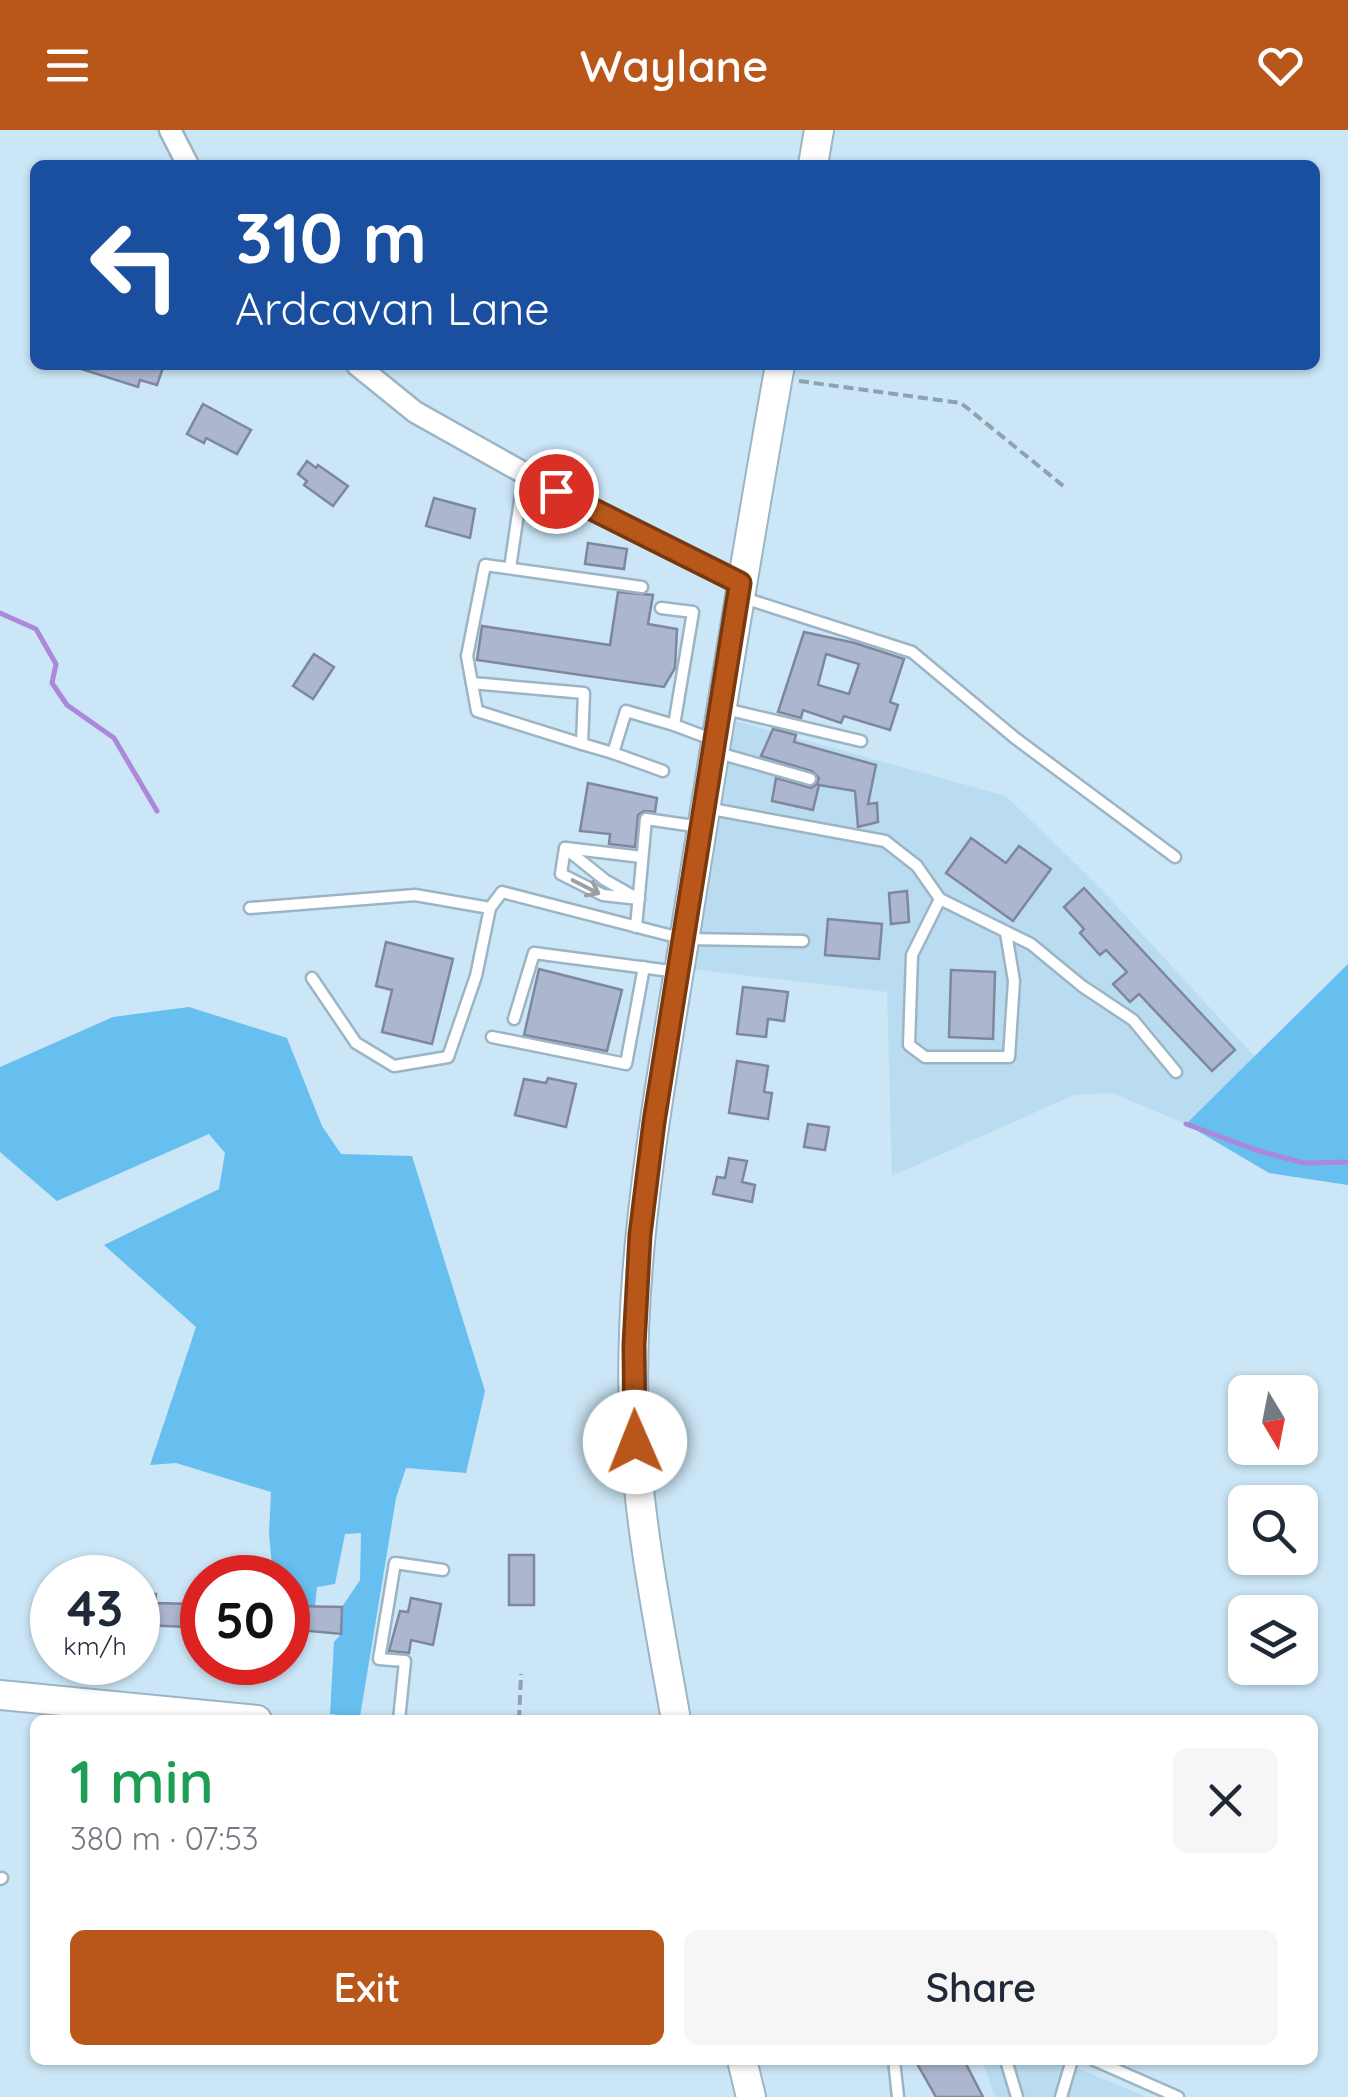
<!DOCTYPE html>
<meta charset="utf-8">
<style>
body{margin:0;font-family:Quicksand,sans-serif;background:#f6f6f7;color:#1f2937;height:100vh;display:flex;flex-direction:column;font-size:38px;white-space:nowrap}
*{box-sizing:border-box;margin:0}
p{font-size:32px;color:#747a83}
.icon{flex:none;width:55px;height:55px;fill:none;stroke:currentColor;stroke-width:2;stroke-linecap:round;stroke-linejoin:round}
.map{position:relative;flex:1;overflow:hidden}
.side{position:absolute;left:30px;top:1585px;width:1288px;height:350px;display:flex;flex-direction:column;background:#fff;border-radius:15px;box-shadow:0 2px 8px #0004}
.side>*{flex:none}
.hud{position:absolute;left:30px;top:30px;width:1290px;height:210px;border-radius:15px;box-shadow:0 2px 8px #0004;background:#1a4fa0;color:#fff;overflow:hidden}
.needle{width:65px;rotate:170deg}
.fabs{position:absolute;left:1228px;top:1245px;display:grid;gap:20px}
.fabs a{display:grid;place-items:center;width:90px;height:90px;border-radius:15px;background:#fff;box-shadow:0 2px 8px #0004;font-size:50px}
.speed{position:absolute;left:30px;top:1425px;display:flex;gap:20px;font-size:50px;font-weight:700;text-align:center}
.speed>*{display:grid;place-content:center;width:130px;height:130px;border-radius:50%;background:#fff;box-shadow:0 2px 8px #0004;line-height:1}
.speed small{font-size:25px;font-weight:400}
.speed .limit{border:15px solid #d22;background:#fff;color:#111}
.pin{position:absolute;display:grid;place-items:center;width:85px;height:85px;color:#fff;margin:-42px;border:5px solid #fff;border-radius:50%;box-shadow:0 2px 10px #0007}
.me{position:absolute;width:110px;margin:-55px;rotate:359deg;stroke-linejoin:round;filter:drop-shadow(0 0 8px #0008)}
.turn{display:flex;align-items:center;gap:35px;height:210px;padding:0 40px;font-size:45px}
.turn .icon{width:130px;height:130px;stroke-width:2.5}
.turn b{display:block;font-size:70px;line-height:85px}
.round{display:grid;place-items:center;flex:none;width:105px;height:105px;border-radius:15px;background:#f6f6f7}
.summary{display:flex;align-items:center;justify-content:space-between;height:170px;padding:0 40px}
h1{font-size:60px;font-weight:600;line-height:75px;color:#1e9e55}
.primary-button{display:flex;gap:20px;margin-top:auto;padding:20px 40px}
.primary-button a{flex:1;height:115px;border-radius:15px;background:#b9571a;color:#fff;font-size:40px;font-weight:600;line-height:115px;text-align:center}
.primary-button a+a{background:#f6f6f7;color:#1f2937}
header{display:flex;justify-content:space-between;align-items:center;height:130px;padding:0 40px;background:#b9571a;color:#fff;font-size:45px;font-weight:600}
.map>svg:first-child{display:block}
.built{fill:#badcf1}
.green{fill:#66bfef}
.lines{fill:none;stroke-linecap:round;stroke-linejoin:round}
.stream{stroke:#ac87db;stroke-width:5}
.building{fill:#acb6ce;stroke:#7e879d;stroke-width:2.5;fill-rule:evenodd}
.lane-casing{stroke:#9cb5c5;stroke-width:15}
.street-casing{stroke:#9cb5c5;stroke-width:25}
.secondary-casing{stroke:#9cb5c5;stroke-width:32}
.path{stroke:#8ea2af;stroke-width:4;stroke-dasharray:10 5;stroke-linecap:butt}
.lane{stroke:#fff;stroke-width:10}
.street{stroke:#fff;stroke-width:20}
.secondary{stroke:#fff;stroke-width:28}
.oneway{stroke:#9ba0a2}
.route-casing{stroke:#783911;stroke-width:25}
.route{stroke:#b9571a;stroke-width:18}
</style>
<header><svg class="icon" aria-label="menu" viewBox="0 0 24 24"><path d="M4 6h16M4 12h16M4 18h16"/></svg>Waylane<svg class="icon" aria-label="heart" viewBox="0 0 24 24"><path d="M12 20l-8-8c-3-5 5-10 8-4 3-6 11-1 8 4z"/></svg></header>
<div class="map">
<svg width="1348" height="1967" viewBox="0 0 1348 1967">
<rect width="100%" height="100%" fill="#cbe6f6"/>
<!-- built -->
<g class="built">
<polygon points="732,590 1006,666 1102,760 1255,927 1186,994 1112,963 1074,965 892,1046 887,862 691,839"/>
<polygon points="982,1930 1057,1930 1147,1967 995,1967"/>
</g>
<!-- green -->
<g class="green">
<polygon points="1348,834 1348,1055 1269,1043 1186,994"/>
<polygon points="189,877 287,908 322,996 341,1024 412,1026 485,1261 466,1343 406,1338 396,1368 360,1587 330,1584 334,1512 341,1504 342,1477 360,1450 361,1403 345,1404 335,1454 317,1457 315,1476 291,1476 288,1474 288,1448 273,1447 269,1404 271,1362 176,1333 150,1335 196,1197 104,1115 219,1059 225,1023 209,1004 57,1071 0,1022 0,937 113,887"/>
</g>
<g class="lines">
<!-- stream -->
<g class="stream">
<polyline points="0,483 36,499 56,534 52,553 67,575 114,608 157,681"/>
<polyline points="1186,994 1256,1020 1304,1033 1348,1032"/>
</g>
</g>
<!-- building -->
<g class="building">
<polygon points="79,235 164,235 157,255 140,250 138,257 78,238"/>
<polygon points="203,274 251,300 237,324 206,308 204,313 187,304"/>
<polygon points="307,331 316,338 318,335 348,356 333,376 304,355 307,351 298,344"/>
<polygon points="434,368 475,379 470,408 426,396"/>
<polygon points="588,413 627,419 624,439 585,434"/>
<polygon points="618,462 653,465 648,494 677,499 675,538 664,557 477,530 482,496 610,515"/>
<path d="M804,502L855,513L904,529L890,572L898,575L890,600L844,586L841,593L803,580L801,588L778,582ZM826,524L859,534L849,564L818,555Z"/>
<polygon points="314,524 334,537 313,569 293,556"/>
<polygon points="773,599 796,605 794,612 876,635 868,674 877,673 878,692 858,697 855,661 819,655 813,680 772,671 776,648 811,658 817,654 819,648 812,641 761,626"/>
<polygon points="588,653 657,668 655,682 644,681 638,685 635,717 609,714 610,704 580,701"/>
<polygon points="971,708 1006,733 1019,716 1051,739 1013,791 946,743"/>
<polygon points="1084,758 1235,920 1212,941 1139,864 1130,872 1113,854 1127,842 1106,820 1100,825 1080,803 1084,799 1064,777"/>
<polygon points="907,761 909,792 891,794 889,763"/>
<polygon points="828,789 882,794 879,829 825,825"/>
<polygon points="386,812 453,829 432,914 382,902 392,860 376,856"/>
<polygon points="539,839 622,860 607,921 524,905"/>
<polygon points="951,840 995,842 993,909 949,907"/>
<polygon points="743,857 788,862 784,891 768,889 766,907 737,904"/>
<polygon points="737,931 768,936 764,962 772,963 768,989 729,983"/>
<polygon points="548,948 576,954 566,997 515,985 524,949 546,953"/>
<polygon points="808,994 829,997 825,1020 804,1017"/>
<polygon points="729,1028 747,1031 742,1052 755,1055 752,1072 713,1064 717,1047 725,1048"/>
<rect x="509" y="1425" width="25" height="50"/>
<polygon points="139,1464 156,1464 155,1473 192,1474 191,1497 138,1495"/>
<polygon points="411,1468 441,1474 433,1515 411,1510 409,1523 389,1521 400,1481 408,1482"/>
<polygon points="291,1476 342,1477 341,1504 290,1499"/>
<polygon points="915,1930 964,1930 983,1967 936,1967"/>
</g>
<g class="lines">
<defs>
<g id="lane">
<polyline points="510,438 524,343"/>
<polyline points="744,468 912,522 1015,608 1175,727"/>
<polyline points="661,478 693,482 674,595 714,610"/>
<polyline points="472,553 584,563 582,614 613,623 626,581 674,595"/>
<polyline points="721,578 861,611"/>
<polyline points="582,614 477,581 467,526 485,435 642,457"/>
<polyline points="715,622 810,649"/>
<polyline points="613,623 663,641"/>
<polyline points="706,678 885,711 917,736 940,769 1031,814 1082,856 1133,890 1176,942"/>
<polyline points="565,718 561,744 603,765 639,769"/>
<polyline points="565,718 605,750 633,766"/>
<polyline points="566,718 642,727"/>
<polyline points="940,769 912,825 909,915 925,927 1009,927 1014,851 1006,803"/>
<polyline points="250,778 415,765 490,778"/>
<polyline points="636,797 646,689 701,697"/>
<polyline points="312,848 356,913 394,936 448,927 476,846 490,778 502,762 684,809 803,811"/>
<polyline points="514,889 534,823 678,842"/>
<polyline points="492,907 626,934 644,837"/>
<polyline points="399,1590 405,1531 379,1529 395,1433 443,1440"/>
<polyline points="0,1749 2,1748"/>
<polyline points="894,1930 898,1967"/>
<polyline points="1006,1930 1017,1967"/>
<polyline points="1094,1930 1178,1967"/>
<polyline points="1061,1967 1072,1930"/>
</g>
<g id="street">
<polyline points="170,0 188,35"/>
<polyline points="357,235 415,282 556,361 740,453"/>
</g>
<g id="secondary">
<polyline points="813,35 819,0"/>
<polyline points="0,1565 257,1590"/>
<path d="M676,1590C660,1499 641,1406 635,1313C625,1146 656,981 683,817C714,623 745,429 780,235"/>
<polyline points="742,1930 751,1967"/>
</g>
</defs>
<!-- lane casing -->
<use href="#lane" class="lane-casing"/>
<!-- street casing -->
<use href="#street" class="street-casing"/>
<!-- secondary casing -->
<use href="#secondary" class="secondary-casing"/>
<!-- path -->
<g class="path">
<polyline points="799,251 961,273 1067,359"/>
<polyline points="519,1590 521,1544"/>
</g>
<!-- lane -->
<use href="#lane" class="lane"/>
<!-- street -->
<use href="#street" class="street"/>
<!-- secondary -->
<use href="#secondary" class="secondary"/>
</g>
<!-- one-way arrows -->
<defs><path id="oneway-shaft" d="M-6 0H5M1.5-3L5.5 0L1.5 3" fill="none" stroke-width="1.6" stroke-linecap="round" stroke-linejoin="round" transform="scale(2.5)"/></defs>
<use class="oneway" href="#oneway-shaft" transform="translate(586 757) rotate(27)"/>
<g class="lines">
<defs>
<polyline id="route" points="556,361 740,453 654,992 640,1105 634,1215 635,1312"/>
</defs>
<!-- route casing -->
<use href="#route" class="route-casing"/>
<!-- route -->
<use href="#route" class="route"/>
</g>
</svg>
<div class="fabs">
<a><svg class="needle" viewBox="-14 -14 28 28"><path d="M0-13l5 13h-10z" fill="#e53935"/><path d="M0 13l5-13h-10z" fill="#747a83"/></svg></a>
<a><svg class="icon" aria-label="search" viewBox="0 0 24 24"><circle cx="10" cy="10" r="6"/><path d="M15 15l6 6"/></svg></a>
<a><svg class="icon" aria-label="layers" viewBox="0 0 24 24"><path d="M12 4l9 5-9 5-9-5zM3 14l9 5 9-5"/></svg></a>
</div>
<div class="speed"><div>43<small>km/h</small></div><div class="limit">50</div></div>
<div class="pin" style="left:556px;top:361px;background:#d93025"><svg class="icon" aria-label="arrive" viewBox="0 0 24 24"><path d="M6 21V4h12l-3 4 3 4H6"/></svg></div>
<svg class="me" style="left:635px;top:1312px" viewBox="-20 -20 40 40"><circle r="19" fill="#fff"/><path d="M0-13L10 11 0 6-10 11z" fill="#b9571a"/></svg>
<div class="hud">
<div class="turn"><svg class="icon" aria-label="left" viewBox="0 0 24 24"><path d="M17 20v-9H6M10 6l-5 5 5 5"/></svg><div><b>310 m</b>Ardcavan Lane</div></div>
</div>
<section class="side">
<div class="summary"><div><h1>1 min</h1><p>380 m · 07:53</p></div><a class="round"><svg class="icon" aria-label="close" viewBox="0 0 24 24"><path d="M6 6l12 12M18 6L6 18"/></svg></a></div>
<div class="primary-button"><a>Exit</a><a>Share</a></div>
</section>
</div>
